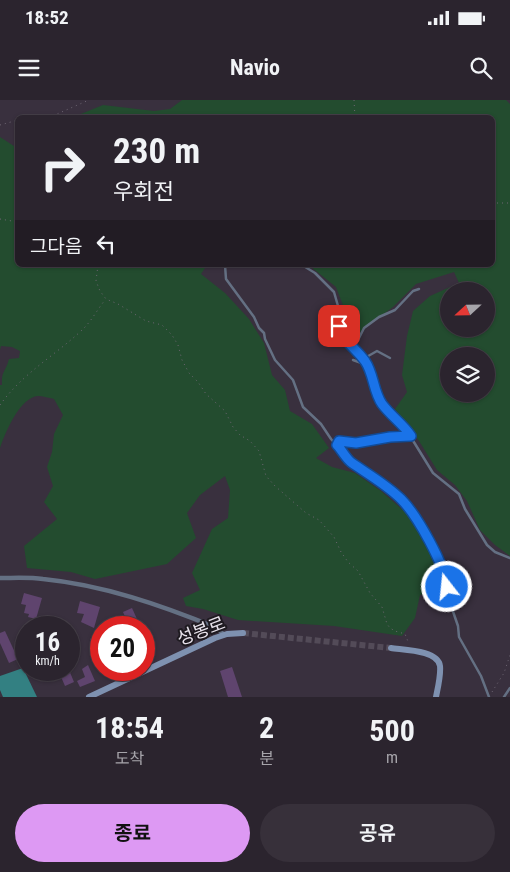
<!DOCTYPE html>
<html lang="ko">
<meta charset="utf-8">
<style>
body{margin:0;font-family:"Roboto Condensed","Noto Sans KR",sans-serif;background:#37303a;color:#f1f3f6;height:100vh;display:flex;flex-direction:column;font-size:19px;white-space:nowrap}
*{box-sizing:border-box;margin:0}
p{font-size:16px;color:#a6a4aa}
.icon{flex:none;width:28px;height:28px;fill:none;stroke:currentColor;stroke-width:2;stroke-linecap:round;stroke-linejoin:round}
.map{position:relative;height:597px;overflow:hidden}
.side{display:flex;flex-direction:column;background:#2b242e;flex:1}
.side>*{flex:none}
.guide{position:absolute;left:15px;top:15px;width:480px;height:152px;border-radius:8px;box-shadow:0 1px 4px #0004,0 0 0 1px #47414a;background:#2b242e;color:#f1f3f6;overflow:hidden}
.needle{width:32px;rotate:248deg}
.controls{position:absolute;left:440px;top:182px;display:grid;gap:10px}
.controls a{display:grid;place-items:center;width:55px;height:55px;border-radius:50%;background:#2b242e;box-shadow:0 1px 4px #0004,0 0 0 1px #47414a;font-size:25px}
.speed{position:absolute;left:15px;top:516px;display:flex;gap:10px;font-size:25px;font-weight:700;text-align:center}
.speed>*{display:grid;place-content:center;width:65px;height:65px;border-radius:50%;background:#2b242e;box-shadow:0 1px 4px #0004,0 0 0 1px #47414a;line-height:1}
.speed small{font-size:12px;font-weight:400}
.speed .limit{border:8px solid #d22;background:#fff;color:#111}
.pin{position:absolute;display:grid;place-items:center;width:42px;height:42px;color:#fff;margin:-21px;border-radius:10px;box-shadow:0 2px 8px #0006}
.me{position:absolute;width:55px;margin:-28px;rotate:344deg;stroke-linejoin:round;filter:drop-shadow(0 0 4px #0008)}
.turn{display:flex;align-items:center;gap:18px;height:105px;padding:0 15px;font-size:22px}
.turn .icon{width:65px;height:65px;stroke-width:2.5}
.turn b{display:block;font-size:35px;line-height:42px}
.then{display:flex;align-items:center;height:48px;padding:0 15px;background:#0003;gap:10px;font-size:19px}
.eta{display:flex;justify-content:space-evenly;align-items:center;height:85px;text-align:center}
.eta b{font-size:30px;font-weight:700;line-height:35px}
.action{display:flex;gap:10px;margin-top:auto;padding:10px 15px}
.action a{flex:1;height:58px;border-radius:30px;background:#dd99f3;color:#111;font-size:20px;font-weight:700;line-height:58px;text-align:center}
.action a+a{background:#37303a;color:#f1f3f6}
.status{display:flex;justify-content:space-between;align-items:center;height:35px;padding:0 25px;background:#2b242e;direction:ltr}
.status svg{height:14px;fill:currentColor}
header{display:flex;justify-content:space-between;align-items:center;height:65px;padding:0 15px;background:#2b242e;font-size:22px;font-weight:700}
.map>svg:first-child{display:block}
.green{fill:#234c2f;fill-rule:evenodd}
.water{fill:#338082}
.building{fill:#5f446e}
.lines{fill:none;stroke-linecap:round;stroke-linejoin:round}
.secondary-tunnel{stroke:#534b58;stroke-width:6;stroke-dasharray:6 3;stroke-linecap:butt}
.path{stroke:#6f6774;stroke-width:1;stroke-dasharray:1 4;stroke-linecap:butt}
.lane{stroke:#647083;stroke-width:2.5}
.street{stroke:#647083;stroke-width:4.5}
.secondary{stroke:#7e91b0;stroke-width:6}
.route-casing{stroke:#114b97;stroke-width:12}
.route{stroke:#1a73e8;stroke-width:9}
.labels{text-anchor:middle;stroke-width:4;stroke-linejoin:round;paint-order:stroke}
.street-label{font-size:18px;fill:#e8e3ec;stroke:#1e1a20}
</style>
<div class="status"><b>18:52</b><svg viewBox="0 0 49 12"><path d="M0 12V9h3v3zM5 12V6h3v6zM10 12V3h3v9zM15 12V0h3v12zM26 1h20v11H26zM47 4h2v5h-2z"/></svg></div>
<header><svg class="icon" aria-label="menu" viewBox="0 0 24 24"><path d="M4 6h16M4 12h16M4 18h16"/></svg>Navio<svg class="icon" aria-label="search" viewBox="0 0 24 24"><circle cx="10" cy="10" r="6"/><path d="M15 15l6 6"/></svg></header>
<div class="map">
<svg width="510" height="597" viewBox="0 0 510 597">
<rect width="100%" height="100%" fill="#39303e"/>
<!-- green -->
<g class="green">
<path d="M182,0H506L510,4V456L495,445L480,430L467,401L455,385L437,370L419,341L395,309L407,292L402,275L407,236L413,211L430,196L459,183L454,172L416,184L393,207L352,238L347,216L336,187L311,167L312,165H492V18H71L103,5L154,11L170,9ZM449,191H486V229H449ZM449,256H486V294H449Z"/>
<path d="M0,37L17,48L18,165H207L201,174L225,193L249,219L264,243L272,275L285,290L290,311L312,324L329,348L316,358L332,367L355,373L381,391L405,412L428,445L443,478L440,490L420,495L415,518L402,536L334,526L238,520L203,509L186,506L183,498L200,490L192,473L212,429L228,418L230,390L225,376L200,395L187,413L196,438L167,464L95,479L71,472L27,468L24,446L57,419L44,402L53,386L47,367L52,352L54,334L63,315L54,299C49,298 43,296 38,296C20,297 5,333 0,348V285H2C1,271 6,271 9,259L19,258L20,251L12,247L1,246L0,250Z"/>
</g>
<!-- water -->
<polygon class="water" points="23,568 37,597 3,597 0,590 0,576"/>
<!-- building -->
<g class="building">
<polygon points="24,493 42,498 36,519 28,517 29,514 24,513 26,505 21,504"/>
<polygon points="80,501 100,507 94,528 81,522 84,514 77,513"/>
<polygon points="132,508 141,528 130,528 123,512"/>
<polygon points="5,531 18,559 9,563 0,543 0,533"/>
<polygon points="98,535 101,542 101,564 90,539"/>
<polygon points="88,565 95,581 80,587 77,581 85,577 82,569"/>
<polygon points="232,567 242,597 228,597 220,571"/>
<polygon points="58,570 69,570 74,582 65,586"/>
</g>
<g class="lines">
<!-- secondary-tunnel -->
<polyline class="secondary-tunnel" points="243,533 391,548"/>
<!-- path -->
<g class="path">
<polyline points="354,0 355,18"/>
<polyline points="38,18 57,14 89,0"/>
<polyline points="0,25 18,20"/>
<polyline points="492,103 510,103"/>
<polyline points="0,119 18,122"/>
<polyline points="98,165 96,181 100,191 106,199 118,204 146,221 162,225 172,235 178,245 182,260 189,273 198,282 206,294 225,311 233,327 240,335 250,341 259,351 266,376 275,386 306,413 319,420 334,437 341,452 348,462 358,471 370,493 382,507 387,524 390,528 395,531 405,534 409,544"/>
<path d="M0,305C22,274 54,256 81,231C91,222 97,210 105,200"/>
<polyline points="492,592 504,573 510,555"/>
</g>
<!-- lane -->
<g class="lane">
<polyline points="225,165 226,179 254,217 259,228 264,233 265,239 275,260 293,280 303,307 321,324 331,339 351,362 363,369 402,400 433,447 446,480 448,497 458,526 459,537 481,576 489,597"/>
<polyline points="302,165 315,173 334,192 338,206 339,226 342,235 346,242 366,263 372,275 375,289 383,305 404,326 433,373 459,394 465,409 487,445 495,452 510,458"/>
<polyline points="349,244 358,240 364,228 379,217 395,210 413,191 419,189"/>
<polyline points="363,259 377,251 390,258"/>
<polyline points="353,260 367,265"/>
<path d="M337,345L339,341C363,344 387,337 411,337"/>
<polyline points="504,597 510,588"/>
</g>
<!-- street -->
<path class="street" d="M0,478C14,478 29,477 43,479C103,485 161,505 217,528L224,535"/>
<!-- secondary -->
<g class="secondary">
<path d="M391,548C403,550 438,550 440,566C441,575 438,587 436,597"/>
<polyline points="89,597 215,538 227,534 243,533"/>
</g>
</g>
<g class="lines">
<defs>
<path id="route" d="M339,226C346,245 354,246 365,261C374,274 373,291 382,304C391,316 403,324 411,336L390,337L356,343L339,341L337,345C342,350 346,359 352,363C368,374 387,385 401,399C417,415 445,465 447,487"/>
</defs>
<!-- route casing -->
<use href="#route" class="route-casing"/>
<!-- route -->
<use href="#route" class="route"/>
</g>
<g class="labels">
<!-- street labels -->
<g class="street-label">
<text transform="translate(201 531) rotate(-21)" y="6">성봉로</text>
</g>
</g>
</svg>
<div class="controls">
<a><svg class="needle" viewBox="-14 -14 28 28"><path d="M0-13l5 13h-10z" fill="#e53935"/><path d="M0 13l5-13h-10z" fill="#a6a4aa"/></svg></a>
<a><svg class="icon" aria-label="layers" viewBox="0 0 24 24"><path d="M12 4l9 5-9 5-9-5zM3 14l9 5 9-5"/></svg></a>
</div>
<div class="speed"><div>16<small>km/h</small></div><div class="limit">20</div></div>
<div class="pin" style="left:339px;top:226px;background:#d93025"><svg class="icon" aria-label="arrive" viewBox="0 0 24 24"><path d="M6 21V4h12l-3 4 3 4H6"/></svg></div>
<svg class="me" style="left:447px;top:487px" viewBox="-20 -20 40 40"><circle r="17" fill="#1a73e8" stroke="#fff" stroke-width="3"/><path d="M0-11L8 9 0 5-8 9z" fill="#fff"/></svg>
<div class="guide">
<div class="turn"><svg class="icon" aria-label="right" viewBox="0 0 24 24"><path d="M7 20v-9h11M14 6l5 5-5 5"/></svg><div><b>230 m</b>우회전</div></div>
<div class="then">그다음<svg class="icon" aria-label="left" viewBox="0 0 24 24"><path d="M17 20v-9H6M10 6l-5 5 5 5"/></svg></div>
</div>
</div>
<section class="side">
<div class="eta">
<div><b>18:54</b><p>도착</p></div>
<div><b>2</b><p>분</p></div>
<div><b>500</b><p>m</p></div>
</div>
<div class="action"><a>종료</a><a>공유</a></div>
</section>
